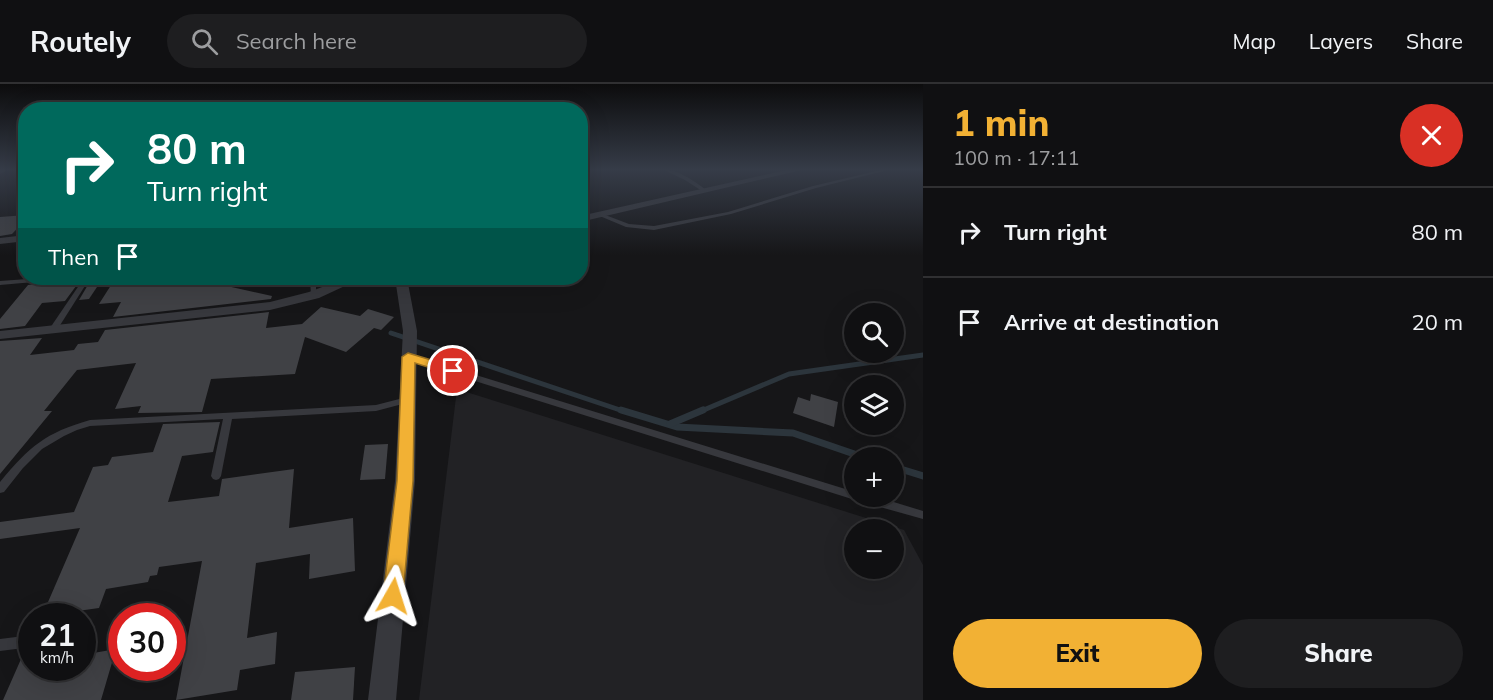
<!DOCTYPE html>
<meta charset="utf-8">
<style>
body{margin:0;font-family:Mulish,sans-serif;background:#1e1e20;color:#f1f3f6;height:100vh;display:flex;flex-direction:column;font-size:22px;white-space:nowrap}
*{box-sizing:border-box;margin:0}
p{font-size:20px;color:#9c9d9f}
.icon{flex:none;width:33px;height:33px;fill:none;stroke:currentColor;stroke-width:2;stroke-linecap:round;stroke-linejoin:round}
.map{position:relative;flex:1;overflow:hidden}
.details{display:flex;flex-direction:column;background:#101012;width:570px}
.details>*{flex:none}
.banner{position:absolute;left:18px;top:18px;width:570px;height:183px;border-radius:24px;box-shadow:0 6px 24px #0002,0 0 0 2px #303032;background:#00695c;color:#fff;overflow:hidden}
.buttons{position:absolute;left:844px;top:219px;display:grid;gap:12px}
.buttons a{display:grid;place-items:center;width:60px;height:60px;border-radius:50%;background:#101012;box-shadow:0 6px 24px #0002,0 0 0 2px #303032;font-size:30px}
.speed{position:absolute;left:18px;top:519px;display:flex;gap:12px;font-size:30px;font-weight:700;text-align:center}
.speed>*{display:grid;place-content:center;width:78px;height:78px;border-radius:50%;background:#101012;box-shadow:0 6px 24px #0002,0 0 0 2px #303032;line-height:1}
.speed small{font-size:15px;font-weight:400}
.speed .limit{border:9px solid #d22;background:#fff;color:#111}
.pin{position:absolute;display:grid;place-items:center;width:51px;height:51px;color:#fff;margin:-26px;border:3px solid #fff;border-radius:50%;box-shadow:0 2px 6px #0007}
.me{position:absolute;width:66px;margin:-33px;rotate:6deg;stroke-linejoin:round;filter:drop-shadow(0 0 4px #0008)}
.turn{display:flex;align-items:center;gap:21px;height:126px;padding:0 30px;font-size:27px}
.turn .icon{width:78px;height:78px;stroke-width:2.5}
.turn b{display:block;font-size:42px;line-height:51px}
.then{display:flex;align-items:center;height:57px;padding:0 30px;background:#0003;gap:12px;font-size:22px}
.round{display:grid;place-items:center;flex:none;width:63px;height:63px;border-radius:32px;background:#1e1e20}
.headline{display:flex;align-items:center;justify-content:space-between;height:102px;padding:0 30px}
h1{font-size:36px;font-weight:800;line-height:45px;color:#f2b134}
.primary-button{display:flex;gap:12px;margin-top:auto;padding:12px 30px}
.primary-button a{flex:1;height:69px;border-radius:36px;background:#f2b134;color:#111;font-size:24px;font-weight:800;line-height:69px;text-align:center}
.primary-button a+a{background:#1e1e20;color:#f1f3f6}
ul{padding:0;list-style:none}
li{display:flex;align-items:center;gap:18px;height:90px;padding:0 30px;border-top:2px solid #303032}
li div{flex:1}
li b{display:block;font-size:22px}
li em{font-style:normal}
header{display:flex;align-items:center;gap:36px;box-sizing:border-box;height:84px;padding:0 30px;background:#101012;border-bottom:2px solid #303032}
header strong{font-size:28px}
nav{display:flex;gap:33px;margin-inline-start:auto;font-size:21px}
.search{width:420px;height:54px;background:#1e1e20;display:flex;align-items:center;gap:15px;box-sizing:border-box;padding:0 21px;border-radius:33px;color:#9c9d9f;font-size:22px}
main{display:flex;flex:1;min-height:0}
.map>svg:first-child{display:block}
.built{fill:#222225;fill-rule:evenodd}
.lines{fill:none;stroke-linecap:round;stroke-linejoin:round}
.stream-far1{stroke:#2c353c;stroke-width:5}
.stream{stroke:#2c353c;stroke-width:7}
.building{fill:#404145}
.service{fill:#37383d;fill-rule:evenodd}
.minor{fill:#37383d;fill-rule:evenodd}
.route{fill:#f2b134;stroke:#9d7322;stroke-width:1.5}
</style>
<header>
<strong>Routely</strong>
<div class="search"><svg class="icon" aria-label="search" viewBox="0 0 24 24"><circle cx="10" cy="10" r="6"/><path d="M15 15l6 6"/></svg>Search here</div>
<nav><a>Map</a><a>Layers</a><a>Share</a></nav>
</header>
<main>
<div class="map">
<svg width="923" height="616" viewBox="0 0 923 616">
<rect width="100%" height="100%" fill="#161618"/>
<!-- built -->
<path class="built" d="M457,305L904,446L923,481V616H419ZM855,446H894V484H855Z"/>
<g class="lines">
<!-- stream-far1 -->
<g class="stream-far1">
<polyline points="391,249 626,328"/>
<polyline points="699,328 789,290 923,271"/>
</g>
<!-- stream -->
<g class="stream">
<polyline points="621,326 677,343 793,349 866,374"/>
<polyline points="670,340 703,326"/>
<polyline points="894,383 923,392"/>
</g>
</g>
<!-- building -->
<g class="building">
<polygon points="26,131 26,135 12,150 0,152 0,133"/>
<polygon points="82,194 65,217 42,219 25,242 0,245 0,235 28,201"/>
<polygon points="92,194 103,194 89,215 79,216"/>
<polygon points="164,194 209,194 209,198 272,212 271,215 113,233 121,218 99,220 113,198"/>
<polygon points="321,223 360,232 368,225 394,233 381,246 374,244 346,268 305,253 295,290 211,295 202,328 138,329 141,322 115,325 136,279 77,286 44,327 52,327 0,390 0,257 42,254 30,271 74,266 78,260 98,258 105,246 269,228 266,244 302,240"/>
<polygon points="811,310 838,318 834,343 793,329 798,313 810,317"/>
<polygon points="220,338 213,368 182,372 168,418 219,412 222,395 294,385 289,444 353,434 355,487 309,495 310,470 256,479 247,554 277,548 275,580 240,586 237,606 176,616 202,477 159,483 157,491 150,492 148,498 106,505 99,524 42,532 80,444 0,455 0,438 74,428 93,383 108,381 112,373 153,368 163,340"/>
<polygon points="388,360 385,395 360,396 365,361"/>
<polygon points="32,565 32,584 82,584 82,571 116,565 101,616 3,616 25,566"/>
<polygon points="355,583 353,616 291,616 295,588"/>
</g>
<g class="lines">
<!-- service -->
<g class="service">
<path d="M662,85C677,85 695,97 706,106L702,107L685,96Z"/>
<polygon points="885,85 892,85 816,104 731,130 654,146 626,143 595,130 600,129 629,140 654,142 728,128 813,102"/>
<polygon points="41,194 60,194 57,196 0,201 0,197"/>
<polygon points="84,194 90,194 57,246 51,246 50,244"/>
<polygon points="310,194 316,194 316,212 314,213 311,211"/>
<polygon points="405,271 411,271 855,408 855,412 874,412 923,427 923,435 855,416 405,275 404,273"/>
<path d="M407,313L410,314L411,316L410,318L376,327L232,335L221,392L219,395L216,396L213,395L211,392L223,335L90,342L77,346L64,352L42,365L23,384L4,408L0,409V398C30,362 45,349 90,336L376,321Z"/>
<polygon points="32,551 32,563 0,567 0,555"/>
</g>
<!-- minor -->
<g class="minor">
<polygon points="0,85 9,85 0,90"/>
<polygon points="791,85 806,85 580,138 580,132"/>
<polygon points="26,114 26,120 18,117 20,115"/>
<polygon points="26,151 26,157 0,160 0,154"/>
<polygon points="346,194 362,194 319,214 270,226 0,255 0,247 270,218 309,208"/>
<polygon points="395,194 407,194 417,247 415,397 396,616 368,616 395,397 403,247"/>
</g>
</g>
<!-- sky -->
<linearGradient id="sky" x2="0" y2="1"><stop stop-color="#0c0c0d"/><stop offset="0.5" stop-color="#363c48"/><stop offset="1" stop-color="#363c48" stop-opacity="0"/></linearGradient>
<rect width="923" height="171" fill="url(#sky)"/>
<!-- route -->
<polygon class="route" points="408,269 458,284 460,287 453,291 415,279 413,397 403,512 400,519 393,522 386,519 383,512 397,397 402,273"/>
</svg>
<div class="buttons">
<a><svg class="icon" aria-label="search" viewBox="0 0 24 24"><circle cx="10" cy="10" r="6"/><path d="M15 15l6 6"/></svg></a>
<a><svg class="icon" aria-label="layers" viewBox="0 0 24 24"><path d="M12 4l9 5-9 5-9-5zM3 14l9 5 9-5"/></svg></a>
<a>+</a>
<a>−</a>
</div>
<div class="speed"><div>21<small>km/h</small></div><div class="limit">30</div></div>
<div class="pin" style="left:453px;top:287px;background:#d93025"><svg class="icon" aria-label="arrive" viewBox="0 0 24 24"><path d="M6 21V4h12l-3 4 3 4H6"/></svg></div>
<svg class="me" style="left:393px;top:512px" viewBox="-20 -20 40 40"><path d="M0-17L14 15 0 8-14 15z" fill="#f2b134" stroke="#fff" stroke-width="4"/></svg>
<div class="banner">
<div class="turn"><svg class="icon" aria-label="right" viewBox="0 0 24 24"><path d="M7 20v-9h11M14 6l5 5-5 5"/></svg><div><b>80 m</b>Turn right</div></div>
<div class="then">Then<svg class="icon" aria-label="arrive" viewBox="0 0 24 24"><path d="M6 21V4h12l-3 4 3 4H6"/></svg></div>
</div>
</div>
<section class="details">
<div class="headline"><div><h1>1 min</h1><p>100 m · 17:11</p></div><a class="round" style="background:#d93025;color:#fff"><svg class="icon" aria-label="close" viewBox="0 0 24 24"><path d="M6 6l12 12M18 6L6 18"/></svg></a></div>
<ul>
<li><svg class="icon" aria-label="right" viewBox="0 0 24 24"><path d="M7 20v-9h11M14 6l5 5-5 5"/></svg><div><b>Turn right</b></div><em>80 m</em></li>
<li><svg class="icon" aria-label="arrive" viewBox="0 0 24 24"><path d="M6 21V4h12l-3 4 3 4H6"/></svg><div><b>Arrive at destination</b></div><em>20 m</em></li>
</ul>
<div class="primary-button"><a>Exit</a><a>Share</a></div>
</section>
</main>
